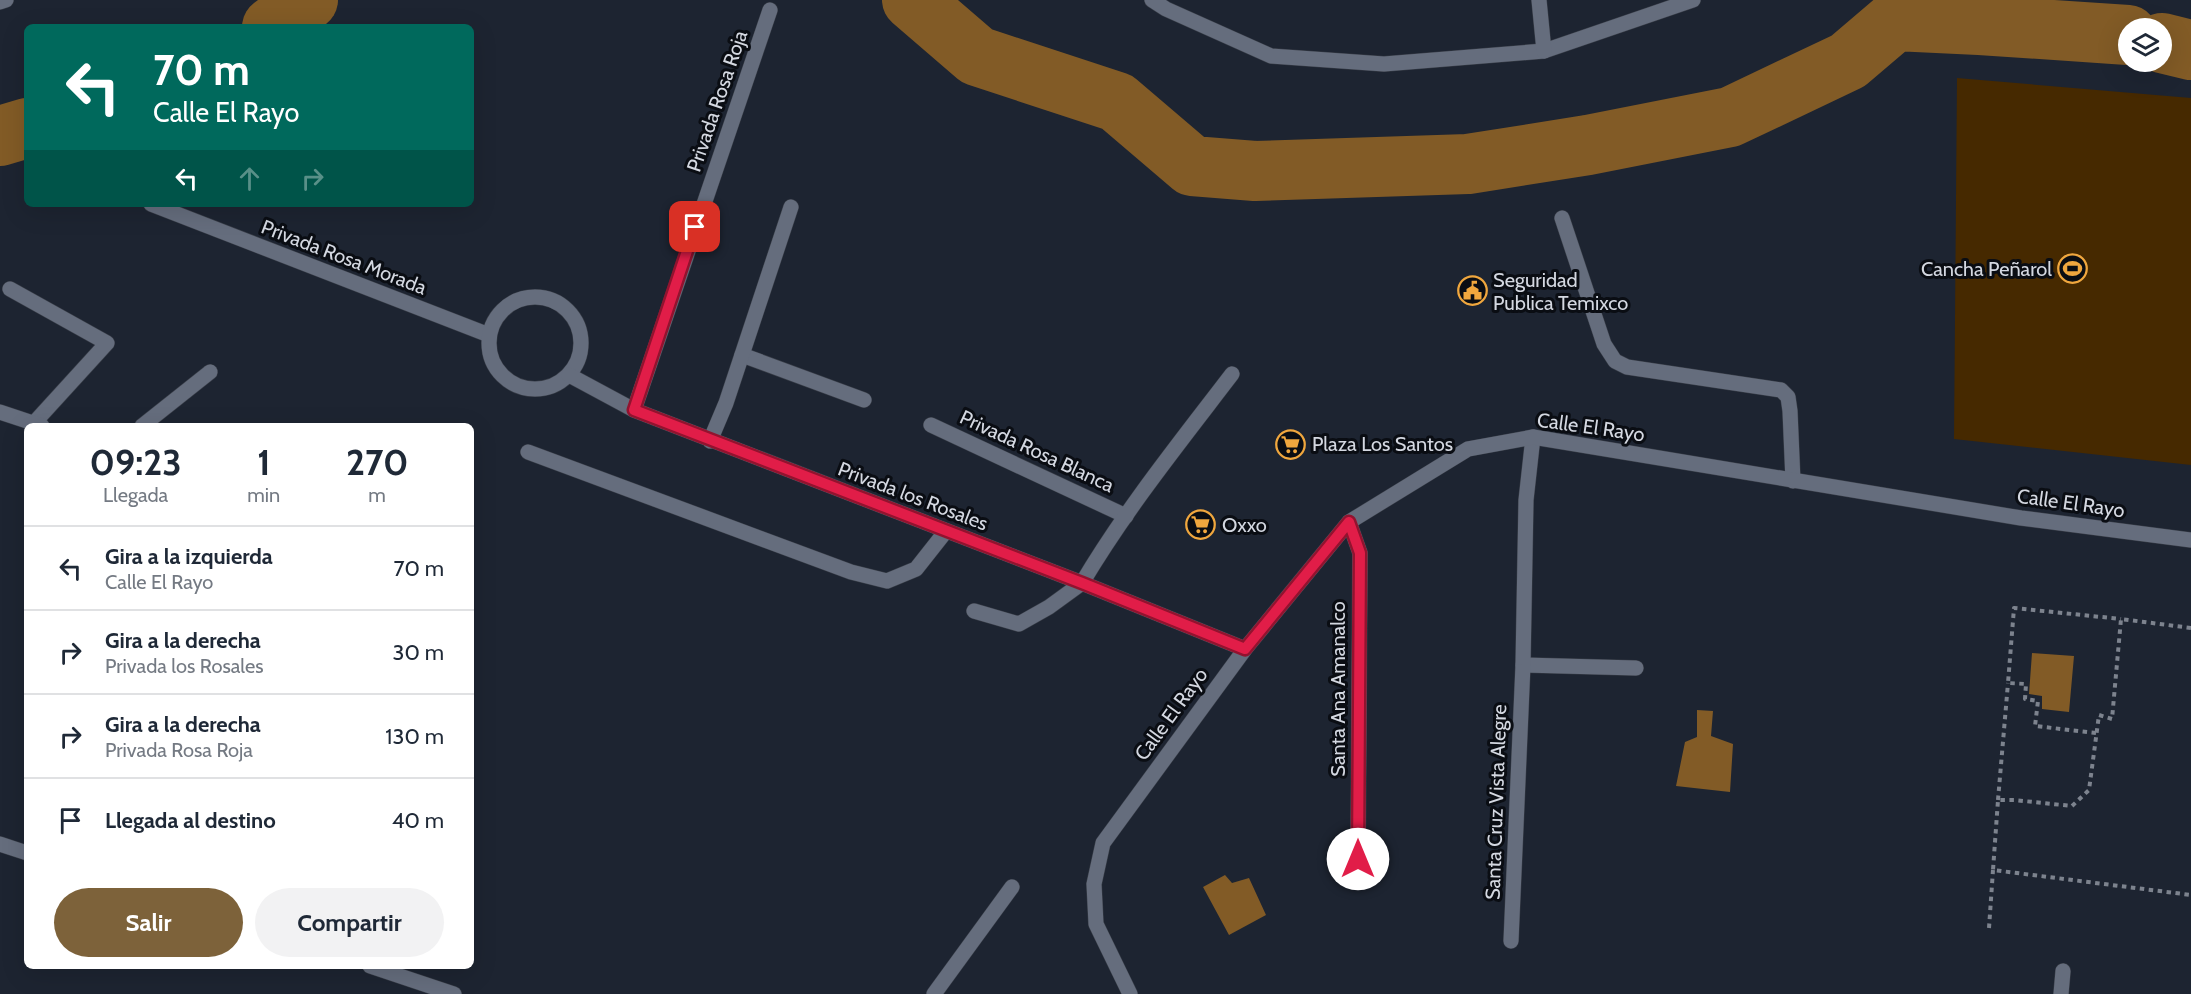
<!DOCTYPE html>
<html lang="es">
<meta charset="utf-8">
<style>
body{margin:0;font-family:Cabin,sans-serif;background:#f2f2f3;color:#1f2937;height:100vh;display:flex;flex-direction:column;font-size:22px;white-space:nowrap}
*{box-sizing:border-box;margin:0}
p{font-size:20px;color:#747a83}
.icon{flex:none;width:33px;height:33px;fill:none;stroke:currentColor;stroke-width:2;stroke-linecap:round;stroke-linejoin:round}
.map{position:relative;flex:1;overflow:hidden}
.side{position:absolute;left:24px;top:423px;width:450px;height:546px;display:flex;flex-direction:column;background:#fff;border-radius:9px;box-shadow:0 6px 24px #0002}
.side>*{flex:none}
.banner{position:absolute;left:24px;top:24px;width:450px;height:183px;border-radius:9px;box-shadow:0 6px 24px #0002;background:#00695c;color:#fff;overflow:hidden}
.tools{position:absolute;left:2118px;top:18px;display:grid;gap:12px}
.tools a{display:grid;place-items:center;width:54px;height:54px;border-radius:50%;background:#fff;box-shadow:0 6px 24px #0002;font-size:30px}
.pin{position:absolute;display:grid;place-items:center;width:51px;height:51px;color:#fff;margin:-26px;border-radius:12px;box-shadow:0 3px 9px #0006}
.me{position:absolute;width:66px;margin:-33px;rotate:0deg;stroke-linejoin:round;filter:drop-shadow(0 0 4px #0008)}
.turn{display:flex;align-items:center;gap:21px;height:126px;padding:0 30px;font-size:27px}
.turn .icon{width:78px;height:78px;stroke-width:2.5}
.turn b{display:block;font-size:42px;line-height:51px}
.lanes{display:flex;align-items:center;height:57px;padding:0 30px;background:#0003;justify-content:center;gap:30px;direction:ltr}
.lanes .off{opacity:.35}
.eta{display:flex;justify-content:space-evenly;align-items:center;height:102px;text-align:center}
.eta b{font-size:36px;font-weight:700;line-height:42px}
.cta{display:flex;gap:12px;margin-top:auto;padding:12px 30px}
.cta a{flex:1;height:69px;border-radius:36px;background:#7d623a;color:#fff;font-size:24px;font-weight:700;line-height:69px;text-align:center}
.cta a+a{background:#f2f2f3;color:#1f2937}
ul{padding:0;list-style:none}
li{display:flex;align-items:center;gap:18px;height:84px;padding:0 30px;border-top:2px solid #e0e1e3}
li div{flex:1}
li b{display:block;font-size:22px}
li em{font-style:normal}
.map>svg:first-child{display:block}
.green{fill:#462900}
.water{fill:#825b26}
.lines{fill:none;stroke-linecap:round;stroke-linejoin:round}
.river{stroke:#825b26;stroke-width:60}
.lane-casing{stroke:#393e48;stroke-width:16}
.street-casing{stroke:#393e48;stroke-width:16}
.path{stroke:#7d838e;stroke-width:4;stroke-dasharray:4.5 4.5;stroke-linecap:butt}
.lane{stroke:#656d7d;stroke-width:15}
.street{stroke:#656d7d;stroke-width:15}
.route-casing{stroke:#92132f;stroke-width:15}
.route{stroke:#e11d48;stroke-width:10}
.labels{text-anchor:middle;stroke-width:6;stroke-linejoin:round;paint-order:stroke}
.street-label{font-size:20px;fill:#d4d8e1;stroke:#0a0d13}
.poi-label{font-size:20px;fill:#d4d8e1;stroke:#0a0d13;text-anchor:start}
</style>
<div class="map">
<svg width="2191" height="994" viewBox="0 0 2191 994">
<rect width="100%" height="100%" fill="#1d2431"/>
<!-- green -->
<polygon class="green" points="1957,78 2191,98 2191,465 1954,439"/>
<!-- water -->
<g class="water">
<polygon points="2032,653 2074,656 2069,712 2042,709 2042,696 2029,694"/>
<polygon points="1697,710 1713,711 1711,736 1733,744 1730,792 1676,786 1685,742 1697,737"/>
<polygon points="1225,875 1232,883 1249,878 1266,915 1229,935 1203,887"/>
</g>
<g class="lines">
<!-- river -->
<g class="river">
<polyline points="912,0 977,56 1117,102 1192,166 1255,171 1468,164 1588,145 1730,117 1848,61 1895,21 1979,25 2128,35"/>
<polyline points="272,27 308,0"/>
<polyline points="2162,43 2191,50"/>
<polyline points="0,136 27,128"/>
</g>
<defs>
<g id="lane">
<polyline points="1562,218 1604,344 1615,361 1627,367 1781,390 1788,397 1790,411 1793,481"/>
<polyline points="742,355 864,400"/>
<polyline points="634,410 770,10"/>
<polyline points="931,425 1126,516"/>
<polyline points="528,452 851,572 887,581 916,569 946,531"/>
<polyline points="974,611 1019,624 1049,607 1082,583"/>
</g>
<g id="street">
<polyline points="1152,0 1166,9 1271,56 1384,64 1544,51 1693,0"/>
<polyline points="1539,0 1544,51"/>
<polyline points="0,2 6,0"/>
<polyline points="151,204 489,335"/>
<polyline points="10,289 107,343 34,423"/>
<circle cx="535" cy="343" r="46"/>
<polyline points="569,375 634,410 1082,583 1245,649"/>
<polyline points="0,412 42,426"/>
<polyline points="142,426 210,372"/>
<polyline points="710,441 726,403 791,207"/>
<polyline points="1349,522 1360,553 1358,859"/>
<path d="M1082,583C1126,509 1180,442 1232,374"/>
<polyline points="1523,665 1636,668"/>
<polyline points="0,844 27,853"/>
<polyline points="1511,941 1523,665 1526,500 1533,437"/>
<polyline points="370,966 454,994"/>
<polyline points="934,994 1012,887"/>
<polyline points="1130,994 1096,924 1094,884 1103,843 1245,649 1349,522 1468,449 1533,437 2021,518 2191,540"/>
<polyline points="2061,994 2063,971"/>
</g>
</defs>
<!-- lane casing -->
<use href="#lane" class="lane-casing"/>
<!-- street casing -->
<use href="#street" class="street-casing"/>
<!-- path -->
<g class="path">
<polyline points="2191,628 2121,619 2112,719 2099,715 2089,790 2072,806 2014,800 1998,800 1993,870 2191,895"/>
<polyline points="2096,733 2035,726 2038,701 2025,699 2026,684 2008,683 2014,608 2121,619"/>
<polyline points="1998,800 2008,683"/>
<polyline points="1989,928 1993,870"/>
</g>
<!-- lane -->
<use href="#lane" class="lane"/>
<!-- street -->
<use href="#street" class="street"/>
</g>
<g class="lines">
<defs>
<polyline id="route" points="695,227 634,410 1082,583 1245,649 1349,522 1360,553 1358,859"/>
</defs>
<!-- route casing -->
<use href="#route" class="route-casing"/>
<!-- route -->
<use href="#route" class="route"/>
</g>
<!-- icons -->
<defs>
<symbol id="stadium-ring" viewBox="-11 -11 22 22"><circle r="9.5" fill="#0a0d13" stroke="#f0a73e" stroke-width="1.5"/><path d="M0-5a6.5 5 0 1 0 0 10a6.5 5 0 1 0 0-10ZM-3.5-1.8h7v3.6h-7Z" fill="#f0a73e"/></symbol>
<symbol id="civic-ring" viewBox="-11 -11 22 22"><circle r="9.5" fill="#0a0d13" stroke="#f0a73e" stroke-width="1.5"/><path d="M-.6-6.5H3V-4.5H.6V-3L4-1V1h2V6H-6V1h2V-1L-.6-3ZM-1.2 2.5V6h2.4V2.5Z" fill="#f0a73e"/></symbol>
<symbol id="supermarket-ring" viewBox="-11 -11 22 22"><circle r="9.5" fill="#0a0d13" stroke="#f0a73e" stroke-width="1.5"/><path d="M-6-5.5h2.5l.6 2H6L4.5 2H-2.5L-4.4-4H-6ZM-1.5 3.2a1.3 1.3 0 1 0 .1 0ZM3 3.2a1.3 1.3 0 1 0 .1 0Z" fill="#f0a73e"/></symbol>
</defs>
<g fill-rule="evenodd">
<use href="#stadium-ring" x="2056" y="252" width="33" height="33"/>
<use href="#civic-ring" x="1456" y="274" width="33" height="33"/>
<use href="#supermarket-ring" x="1274" y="428" width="33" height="33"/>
<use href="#supermarket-ring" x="1184" y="508" width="33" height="33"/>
</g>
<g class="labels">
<!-- street labels -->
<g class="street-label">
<text transform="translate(717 101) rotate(-71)" y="7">Privada Rosa Roja</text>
<text transform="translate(344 257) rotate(21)" y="7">Privada Rosa Morada</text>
<text transform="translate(1591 427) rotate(8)" y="7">Calle El Rayo</text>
<text transform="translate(1037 451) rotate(25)" y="7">Privada Rosa Blanca</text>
<text transform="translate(913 496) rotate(21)" y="7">Privada los Rosales</text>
<text transform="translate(2071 503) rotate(8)" y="7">Calle El Rayo</text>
<text transform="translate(1338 689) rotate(-90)" y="7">Santa Ana Amanalco</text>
<text transform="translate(1171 714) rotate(-54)" y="7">Calle El Rayo</text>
<text transform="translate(1496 802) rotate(-88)" y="7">Santa Cruz Vista Alegre</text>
</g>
<!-- poi labels -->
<g class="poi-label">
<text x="2052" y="276" text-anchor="end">Cancha Peñarol</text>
<text x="1493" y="287">Seguridad<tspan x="1493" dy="23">Publica Temixco</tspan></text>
<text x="1312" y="451">Plaza Los Santos</text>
<text x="1222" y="532">Oxxo</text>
</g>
</g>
</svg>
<div class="tools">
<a><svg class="icon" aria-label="layers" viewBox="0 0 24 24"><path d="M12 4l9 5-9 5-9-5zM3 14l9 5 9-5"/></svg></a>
</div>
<div class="pin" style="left:695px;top:227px;background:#d93025"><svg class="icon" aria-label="arrive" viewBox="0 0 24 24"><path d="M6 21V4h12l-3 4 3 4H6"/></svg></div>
<svg class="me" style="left:1358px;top:859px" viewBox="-20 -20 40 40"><circle r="19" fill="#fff"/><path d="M0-13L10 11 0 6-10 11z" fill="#e11d48"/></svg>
<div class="banner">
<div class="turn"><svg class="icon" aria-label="left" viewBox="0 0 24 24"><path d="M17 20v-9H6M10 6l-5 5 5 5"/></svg><div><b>70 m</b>Calle El Rayo</div></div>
<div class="lanes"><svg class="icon" aria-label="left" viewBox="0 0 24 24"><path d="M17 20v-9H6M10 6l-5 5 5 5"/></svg><svg class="icon off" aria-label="ahead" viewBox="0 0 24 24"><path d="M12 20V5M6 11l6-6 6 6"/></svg><svg class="icon off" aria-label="right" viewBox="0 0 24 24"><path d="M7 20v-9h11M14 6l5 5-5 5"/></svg></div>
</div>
<section class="side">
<div class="eta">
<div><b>09:23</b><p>Llegada</p></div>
<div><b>1</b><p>min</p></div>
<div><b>270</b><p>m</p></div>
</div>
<ul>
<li><svg class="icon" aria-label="left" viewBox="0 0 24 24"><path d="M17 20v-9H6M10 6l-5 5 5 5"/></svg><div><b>Gira a la izquierda</b><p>Calle El Rayo</p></div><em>70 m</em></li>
<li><svg class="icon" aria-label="right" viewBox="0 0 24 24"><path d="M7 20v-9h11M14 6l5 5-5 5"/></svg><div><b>Gira a la derecha</b><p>Privada los Rosales</p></div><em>30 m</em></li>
<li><svg class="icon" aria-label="right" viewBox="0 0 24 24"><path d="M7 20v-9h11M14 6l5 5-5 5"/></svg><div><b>Gira a la derecha</b><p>Privada Rosa Roja</p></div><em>130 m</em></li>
<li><svg class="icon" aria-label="arrive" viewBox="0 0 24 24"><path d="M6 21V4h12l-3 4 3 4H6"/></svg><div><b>Llegada al destino</b></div><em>40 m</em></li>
</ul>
<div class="cta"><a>Salir</a><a>Compartir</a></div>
</section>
</div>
